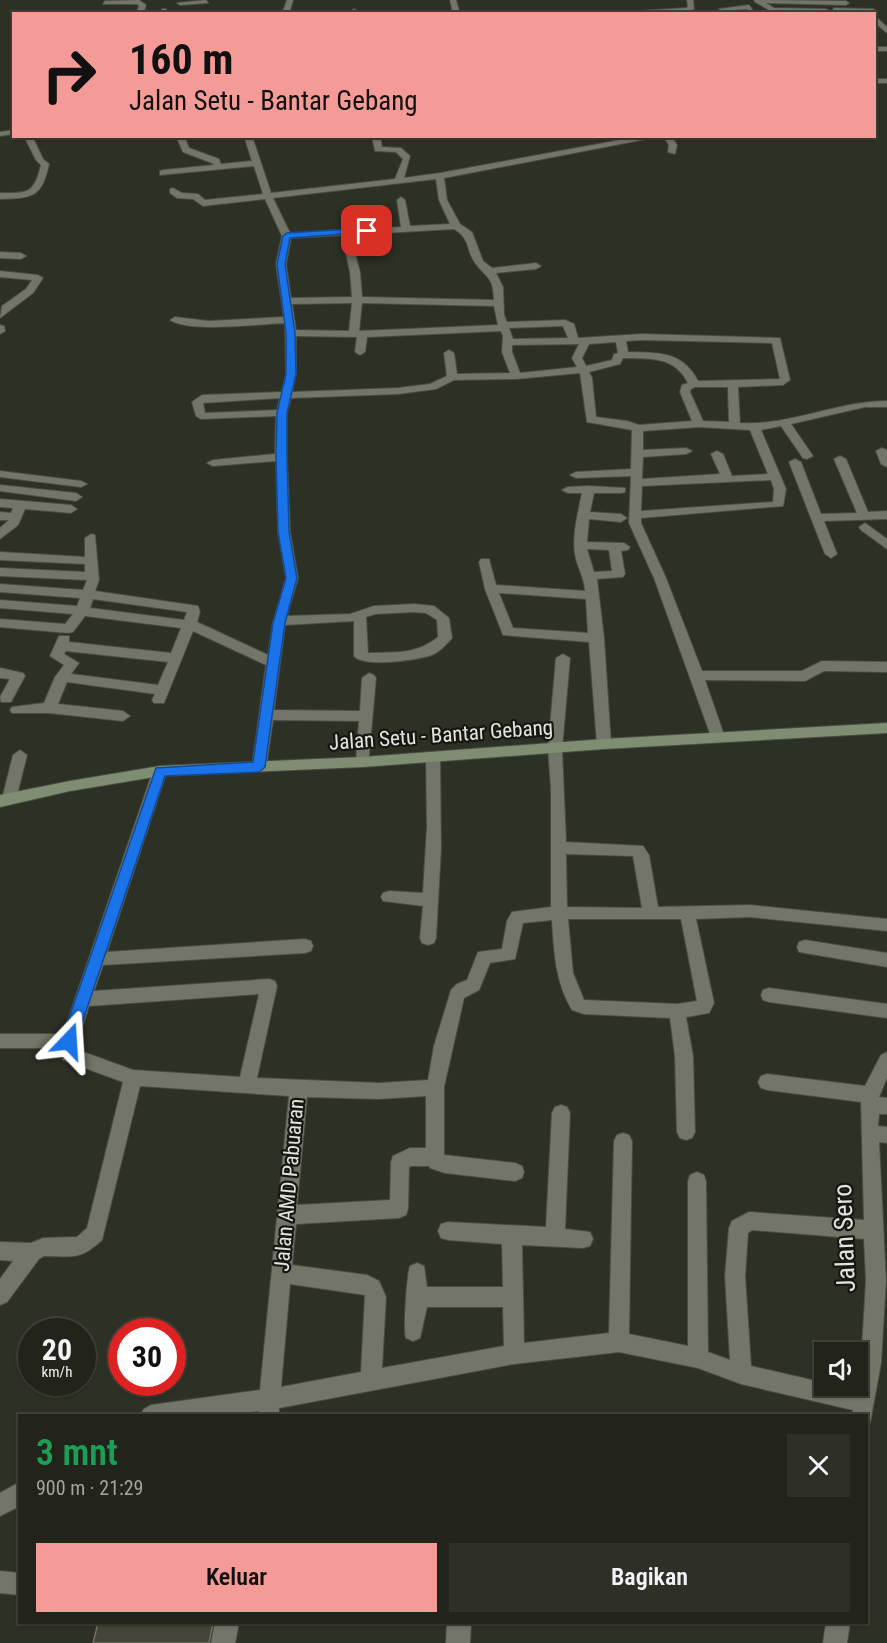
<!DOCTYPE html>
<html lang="id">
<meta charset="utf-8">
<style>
body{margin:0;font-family:"Roboto Condensed",sans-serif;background:#2e3028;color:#f1f3f6;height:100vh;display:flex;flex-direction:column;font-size:22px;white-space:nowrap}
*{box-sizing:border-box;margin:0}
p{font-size:20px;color:#a2a4a3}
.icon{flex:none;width:33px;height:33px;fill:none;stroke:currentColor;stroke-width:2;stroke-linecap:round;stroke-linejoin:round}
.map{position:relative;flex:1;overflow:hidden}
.drawer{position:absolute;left:18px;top:1414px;width:850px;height:210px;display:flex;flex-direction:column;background:#22241b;border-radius:0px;box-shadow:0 2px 4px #0004,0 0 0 2px #3f413a}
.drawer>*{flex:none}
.hud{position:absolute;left:12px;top:12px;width:864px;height:126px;border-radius:0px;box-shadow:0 2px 4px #0004,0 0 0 2px #3f413a;background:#f59b97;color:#111;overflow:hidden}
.tools{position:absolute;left:814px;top:1342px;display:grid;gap:12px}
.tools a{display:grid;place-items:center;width:54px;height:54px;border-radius:0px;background:#22241b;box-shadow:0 2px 4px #0004,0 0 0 2px #3f413a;font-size:30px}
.speed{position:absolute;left:18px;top:1318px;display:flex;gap:12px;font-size:30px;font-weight:700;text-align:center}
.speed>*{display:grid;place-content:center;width:78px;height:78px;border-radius:50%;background:#22241b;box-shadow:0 2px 4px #0004,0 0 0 2px #3f413a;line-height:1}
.speed small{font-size:15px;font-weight:400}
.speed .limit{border:9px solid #d22;background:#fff;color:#111}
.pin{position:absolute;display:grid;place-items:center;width:51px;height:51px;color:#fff;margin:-26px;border-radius:12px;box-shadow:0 3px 9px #0006}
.me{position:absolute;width:66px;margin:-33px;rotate:20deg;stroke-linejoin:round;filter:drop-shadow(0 0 4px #0008)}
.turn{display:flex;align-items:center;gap:21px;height:126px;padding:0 18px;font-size:27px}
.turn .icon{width:78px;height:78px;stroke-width:2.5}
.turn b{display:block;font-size:42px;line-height:51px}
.round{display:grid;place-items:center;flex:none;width:63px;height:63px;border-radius:0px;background:#2e3028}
.head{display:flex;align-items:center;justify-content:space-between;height:102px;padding:0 18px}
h1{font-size:36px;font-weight:600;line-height:45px;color:#1e9e55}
.button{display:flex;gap:12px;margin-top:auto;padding:12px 18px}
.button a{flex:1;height:69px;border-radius:0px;background:#f59b97;color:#111;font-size:24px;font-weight:600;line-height:69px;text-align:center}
.button a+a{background:#2e3028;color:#f1f3f6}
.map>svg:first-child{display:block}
.building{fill:#464438;stroke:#737164;stroke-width:1.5}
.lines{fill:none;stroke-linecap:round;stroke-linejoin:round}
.street-casing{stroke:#4a4d43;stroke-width:2}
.secondary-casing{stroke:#4a4d43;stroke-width:2}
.street{fill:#727568;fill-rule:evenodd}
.secondary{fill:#7f8e73;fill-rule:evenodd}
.route{fill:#1a73e8;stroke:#114b97;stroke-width:1.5}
.labels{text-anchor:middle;stroke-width:4.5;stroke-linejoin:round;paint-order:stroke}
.street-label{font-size:21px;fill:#e2e4dd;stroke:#161712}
.near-street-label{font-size:26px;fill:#e2e4dd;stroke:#161712}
</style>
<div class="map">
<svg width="887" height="1643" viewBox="0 0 887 1643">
<rect width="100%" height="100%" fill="#2d3024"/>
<!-- building -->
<polygon class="building" points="98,1623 213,1623 209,1643 93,1643"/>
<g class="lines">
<defs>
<g id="street">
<polygon points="206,0 208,3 180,5 177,3"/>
<polygon points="287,0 293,0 289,14 282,14"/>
<polygon points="450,0 456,0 460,14 453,14"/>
<path d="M687,0H693L694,9C672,19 617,14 591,14L686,8L688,7Z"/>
<polygon points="754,0 846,1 849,3 846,5 766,3 774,8 826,9 829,11 826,13 773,12 755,2"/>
<polygon points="105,1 139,0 146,5 143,14 136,14 139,6 137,4 103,4"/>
<polygon points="749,5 754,12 750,12 747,9 722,11 719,9"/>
<polygon points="834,8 873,9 876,11 873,13 832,11"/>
<polygon points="162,9 166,9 167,14 161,14"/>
<polygon points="354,9 356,10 358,14 351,14 351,11"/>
<polygon points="538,11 540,12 541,14 535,14"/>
<polygon points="874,15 887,27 887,33 874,22"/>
<rect x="874" y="47" width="13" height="4"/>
<rect x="874" y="79" width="13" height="4"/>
<polygon points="14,130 14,134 0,136 0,132"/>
<path d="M24,136H32L43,159L49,164C42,198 32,198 0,199V193C28,193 34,194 41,165L36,160Z"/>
<path d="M176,136H184L189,148L219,159L221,164L252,161L244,136H252L271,193L395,179L403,159L396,152L375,151L372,136H380L382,147L401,148L410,156L404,178L440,173L642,136H662L444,178L447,200L460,224L472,232L483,261L492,268L536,263L541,266L536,269L496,273L503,287L504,315L507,322L565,320L574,324L578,338L642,334L780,338L790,380L783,385L738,387L740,423C790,426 837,401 887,401V407H865L791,424L813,456L807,459L803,458L781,426L761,430L786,489L783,506L641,518V523L666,578L702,671H802L822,661L887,662V672L824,671L805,681L705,680L725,738L723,742H713L654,578L629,523L631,476L576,478L570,475L576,472L631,469L632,430L587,422L580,373L516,379L454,380L436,389L398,394L291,398L287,413V457L290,532L298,578L287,616L350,614L374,606L414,604L434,606L449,618L452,638C447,644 440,651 434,654C420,660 364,668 354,656V621L285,625L274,710L360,711L362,678L369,673L374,675L376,678L368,766H358L356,762L359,721L273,720L266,767L264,771H254L252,767L266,665L193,631L164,703H154L152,700L155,694L67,682L58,704L123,711L130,716L123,721L49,713H12L10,710L12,707L44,703L55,677L64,665L50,656L59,636H69V642L171,653L181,628L85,616L73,632L68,633L0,627V619L65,624L73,614L0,608V600L77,606L80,598L0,592V584L83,590L87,580L0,576V568L85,572V564L0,560V552L85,557V538L91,534L95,535L99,580L95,591L198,606L200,612L197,622L268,655L273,623L286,578L278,532L276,461L213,466L207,463L213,460L275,454L276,416L201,419L196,416L192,402L202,395L282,392L286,374L285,323C261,324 188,333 170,320L175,317L209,321L284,317L276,264L282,236L265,199L203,206L193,199L177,198L170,193V189L173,188L182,193L198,194L205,200L263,194L254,166L160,175V171L163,170L214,165L212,163L183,152ZM436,179L439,200L450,224L410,226L405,200L401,197L397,200L401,227L290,233L273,198ZM454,229C472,240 465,250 476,264C488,280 493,276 494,300L362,297L360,272L350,235ZM342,235L350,272L352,297L291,298L286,264L291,238ZM352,303L349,331L296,330L292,304ZM362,303L494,306L498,325L359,331ZM563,326L568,338L513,339L509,328ZM501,331L503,336L502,352L510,373L457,374L454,353L449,350L444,353L447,376L430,384L398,388L292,392L296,374V336L357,337L355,352L360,355L365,352L367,337ZM642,340L772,343L780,379L698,381C682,350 657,353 628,352L626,341ZM616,342L618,353L614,354L612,360L586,366L582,358L589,344ZM579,344L572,358L577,367L520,373L512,352V345ZM623,358C649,359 674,355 688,383L682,385L680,392L692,421L639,425L627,421L596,417L592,378L589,372L620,364ZM695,387H728L729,422L703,421L690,392L691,389ZM280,398L277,410L205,413L203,403ZM699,427L750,430L768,474L732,476L723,454L717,451L711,454L720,474L642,479L643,457L686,454L692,451L686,448L643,450V431ZM771,480L774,489L773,502L641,511L642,486ZM93,599L187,612L184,620L90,608ZM414,612L426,613L437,620L438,637C416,655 395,652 368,653L366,617L375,614ZM66,651L168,662L158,685L71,674L79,663L64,654Z"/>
<polygon points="663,136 671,136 677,145 675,154 668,152 669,145"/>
<polygon points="0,252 21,253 26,256 21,259 0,258"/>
<polygon points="0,271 38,275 43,278 33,293 0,318 2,306 26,289 32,280 0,277"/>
<polygon points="0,325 4,326 5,331 0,334"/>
<polygon points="882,448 887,450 887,467 881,464 876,451"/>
<polygon points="840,456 846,459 868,512 887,511 887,519 824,521 837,554 831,558 825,554 789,462 795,459 801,462 821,514 857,513 834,459"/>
<polygon points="0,471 81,481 87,484 81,487 0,477"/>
<polygon points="0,485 76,493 82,497 76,501 0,491"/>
<path d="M589,486L625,488V492L621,493H594L590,512L621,514L627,518L621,522L589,519L587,542L624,543L630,547L628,550L621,551L625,574L623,577L597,579L604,638L611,744L604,749L597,744L589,642L503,635L485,589L479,562L481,559H489L496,585L585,591C584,575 577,568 575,554C572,534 578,513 582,493H568L562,490L568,487ZM587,549L609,550L612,571L594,572ZM499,593L586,599L588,633L513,628Z"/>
<polygon points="0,499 71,505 77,509 71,513 25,509 18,525 0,539 0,528 9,520 0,520 0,512 11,513 13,508 0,507"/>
<polygon points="865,523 887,539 887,549 861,530 859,527"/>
<path d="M563,654L570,658L562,749L566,842L643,846L649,855L658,907L750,905L887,919V931L750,917L696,919L714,1003L709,1013L686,1017L693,1056L695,1132L692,1138L686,1140L680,1138L677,1132L675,1056L670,1018L584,1014L572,1010C555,981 554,952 552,920L523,923L515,959L490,963L479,990L464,998L444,1087V1155L515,1163L522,1166L524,1172L522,1178L515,1181L445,1173L430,1168L429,1166H412L409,1167L408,1209L406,1215L399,1218L296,1224L292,1265L367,1275L379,1281L386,1297L382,1368L504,1346L503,1307H427L420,1338L413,1341L406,1338C403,1331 407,1274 410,1266L417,1263L424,1266L427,1287H503L502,1244L448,1240L441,1238L438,1231L441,1224L448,1222L546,1227L552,1113L555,1107L561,1105L567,1107L570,1113L565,1229L590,1232L593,1239L590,1246L583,1248L522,1245L524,1343L609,1333L614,1141L617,1135L623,1133L629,1135L632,1141L629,1334L688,1346V1181L690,1175L697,1172L704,1175L706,1181L708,1352L730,1360L725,1276L729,1228L732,1221L749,1212L864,1220L861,1102L767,1090L761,1088L758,1082L761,1076L767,1074L865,1086L881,1055L887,1052V1078L879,1097L887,1098V1114H879L878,1126L887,1127V1143L879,1142L886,1281L881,1363L870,1423L867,1425V1416H852L853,1410L741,1384L698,1368L619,1352L514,1364L279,1408V1416H257L258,1411L225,1416H140L144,1409L151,1405L260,1390L289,1096L140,1086L102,1240C79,1261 73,1256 44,1256L39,1259L7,1302L0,1305V1279L13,1261L0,1260V1242L31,1243L43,1238L77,1237L87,1228L123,1082L63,1060L60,1048H0V1034H63L153,771L160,766L167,771L107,952L305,939L311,941L313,946L311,951L305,953L103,965L94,991L269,979L275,981L277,986L257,1078L379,1083L428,1080L434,1046L451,990L457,984L467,980L478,952L502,949L507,921L512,912L551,907V787L548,749L556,658ZM566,854L633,856L642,908L567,907ZM568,919H681L697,1001L677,1004L584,1000L573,973ZM259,994L240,1077L133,1070L78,1050V1041L89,1006ZM426,1096V1148H410L393,1156L391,1162L390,1200L297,1205L307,1097L379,1099ZM752,1230L864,1239L866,1281L861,1363L857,1390L825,1386V1383L751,1366L745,1276L748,1233ZM290,1284L365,1295L361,1372L281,1387Z"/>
<polygon points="0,668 23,673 25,676 11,702 1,702 0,697 10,679 0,678"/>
<polygon points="20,750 27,755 16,799 14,803 4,803 2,799 13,755"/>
<polygon points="433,753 440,758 441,848 436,938 434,943 428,945 422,943 420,938 423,906 383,901 381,897 383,893 389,891 423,893 427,826 426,758"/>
<polygon points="805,940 887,953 887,967 799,952 797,947 799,942"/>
<polygon points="769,988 887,1004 887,1018 769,1002 763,1000 761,995 763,990"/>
<polygon points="20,1482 20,1506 0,1516 0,1493"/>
<polygon points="0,1571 20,1573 20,1595 0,1593"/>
<polygon points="215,1623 239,1623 235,1643 211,1643"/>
<polygon points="447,1623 471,1623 470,1643 446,1643"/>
<polygon points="826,1623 850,1623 847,1643 823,1643"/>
</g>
<polygon id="secondary" points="887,723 887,733 604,749 363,767 160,776 70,791 0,807 0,795 70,781 160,766 363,757 604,739"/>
</defs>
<!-- street casing -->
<use href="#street" class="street-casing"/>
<!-- secondary casing -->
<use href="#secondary" class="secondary-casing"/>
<!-- street -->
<use href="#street" class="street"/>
<!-- secondary -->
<use href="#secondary" class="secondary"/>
</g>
<!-- route -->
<polygon class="route" points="367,228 370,229 370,232 290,238 285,264 295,333 296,374 287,413 287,457 289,532 297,578 285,623 265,767 259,772 165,776 76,1041 74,1046 69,1048 63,1046 61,1041 156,768 253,762 273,623 286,578 278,532 276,457 277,413 286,374 286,333 277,264 283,236 287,233"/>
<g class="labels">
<!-- street labels -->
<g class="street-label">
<text transform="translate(441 735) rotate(-4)" y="7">Jalan Setu - Bantar Gebang</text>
<text transform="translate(289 1185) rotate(-85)" y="7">Jalan AMD Pabuaran</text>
</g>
<!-- near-street labels -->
<g class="near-street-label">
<text transform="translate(844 1238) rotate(-92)" y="9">Jalan Sero</text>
</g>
</g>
</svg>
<div class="tools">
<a><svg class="icon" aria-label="sound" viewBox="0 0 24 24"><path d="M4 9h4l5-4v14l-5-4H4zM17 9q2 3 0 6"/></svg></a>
</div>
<div class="speed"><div>20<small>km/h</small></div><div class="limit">30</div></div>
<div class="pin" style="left:367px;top:231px;background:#d93025"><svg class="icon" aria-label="arrive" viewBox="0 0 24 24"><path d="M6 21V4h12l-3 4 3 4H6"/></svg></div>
<svg class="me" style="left:69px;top:1041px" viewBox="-20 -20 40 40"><path d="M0-17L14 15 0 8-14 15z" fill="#1a73e8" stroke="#fff" stroke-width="4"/></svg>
<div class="hud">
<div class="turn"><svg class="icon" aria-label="right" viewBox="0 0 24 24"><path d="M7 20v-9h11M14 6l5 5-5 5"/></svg><div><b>160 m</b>Jalan Setu - Bantar Gebang</div></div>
</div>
<section class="drawer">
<div class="head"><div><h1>3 mnt</h1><p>900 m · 21:29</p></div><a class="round"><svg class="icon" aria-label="close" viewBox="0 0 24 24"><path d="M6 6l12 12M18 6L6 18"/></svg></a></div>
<div class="button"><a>Keluar</a><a>Bagikan</a></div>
</section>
</div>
